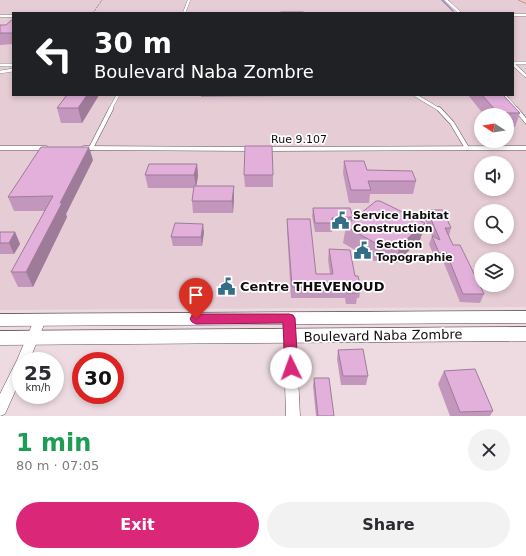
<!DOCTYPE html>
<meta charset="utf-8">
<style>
body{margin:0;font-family:"DejaVu Sans",sans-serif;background:#f2f2f3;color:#2b2b33;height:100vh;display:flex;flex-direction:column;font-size:15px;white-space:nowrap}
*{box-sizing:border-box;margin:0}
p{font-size:13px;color:#7c7c81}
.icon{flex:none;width:22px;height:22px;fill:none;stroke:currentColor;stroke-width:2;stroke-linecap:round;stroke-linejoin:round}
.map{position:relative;height:416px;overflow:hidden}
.details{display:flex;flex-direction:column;background:#fff;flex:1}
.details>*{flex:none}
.banner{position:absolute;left:12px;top:12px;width:502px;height:84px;border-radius:0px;box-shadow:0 2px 6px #0003;background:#202124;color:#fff;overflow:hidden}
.needle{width:26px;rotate:282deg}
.tools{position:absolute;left:474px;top:108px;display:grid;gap:8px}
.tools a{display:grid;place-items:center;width:40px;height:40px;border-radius:50%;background:#fff;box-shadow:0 2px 6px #0003;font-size:20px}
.speed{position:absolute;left:12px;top:352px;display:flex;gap:8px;font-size:20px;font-weight:700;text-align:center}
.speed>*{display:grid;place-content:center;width:52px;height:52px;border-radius:50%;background:#fff;box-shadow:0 2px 6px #0003;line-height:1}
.speed small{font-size:10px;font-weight:400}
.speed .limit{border:6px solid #d22;background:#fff;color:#111}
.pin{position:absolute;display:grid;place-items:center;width:34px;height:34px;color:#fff;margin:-41px -17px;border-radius:50% 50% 50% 0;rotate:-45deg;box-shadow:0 0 4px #0007}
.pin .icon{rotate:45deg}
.me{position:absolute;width:44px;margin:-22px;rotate:357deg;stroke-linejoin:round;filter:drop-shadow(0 0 3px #0008)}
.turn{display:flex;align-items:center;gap:14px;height:84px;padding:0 16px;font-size:18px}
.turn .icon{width:52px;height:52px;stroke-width:2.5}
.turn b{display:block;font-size:28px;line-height:34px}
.round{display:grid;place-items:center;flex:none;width:42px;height:42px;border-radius:21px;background:#f2f2f3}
.head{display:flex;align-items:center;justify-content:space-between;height:68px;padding:0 16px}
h1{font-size:24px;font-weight:800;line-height:30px;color:#1e9e55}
.primary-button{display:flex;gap:8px;margin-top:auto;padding:8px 16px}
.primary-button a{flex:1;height:46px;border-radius:24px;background:#db2777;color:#fff;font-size:16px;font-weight:800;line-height:46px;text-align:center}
.primary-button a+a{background:#f2f2f3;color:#2b2b33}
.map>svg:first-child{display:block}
.built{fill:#e6ccd4;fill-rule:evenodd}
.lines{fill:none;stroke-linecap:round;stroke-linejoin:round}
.stream{stroke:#a087bc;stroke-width:1.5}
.lane-far2-casing{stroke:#64555a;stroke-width:3}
.lane-far1-casing{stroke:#64555a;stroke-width:3.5}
.lane-casing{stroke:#64555a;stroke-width:5}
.street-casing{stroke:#64555a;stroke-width:1}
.secondary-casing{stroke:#64555a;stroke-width:1}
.highway-casing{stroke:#a78483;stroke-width:1}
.path{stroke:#9a8c91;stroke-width:1;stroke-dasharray:2 1;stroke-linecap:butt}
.lane-far2{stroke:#fff;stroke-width:2.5}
.lane-far1{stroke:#fff;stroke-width:3}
.lane{stroke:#fff;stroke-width:4}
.street{fill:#fff;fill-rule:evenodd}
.secondary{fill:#fff;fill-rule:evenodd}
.highway{fill:#f8c5c2;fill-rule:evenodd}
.wall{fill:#c397bd}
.shaded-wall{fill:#9f7b9a}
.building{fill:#e3b0dc;stroke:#9f7b9a}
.route{fill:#db2777;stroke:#8e194d}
.labels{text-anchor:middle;stroke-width:3.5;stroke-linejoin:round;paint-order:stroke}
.street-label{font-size:11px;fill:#110b0d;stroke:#fff}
.poi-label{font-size:11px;font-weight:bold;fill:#110b0d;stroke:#fff;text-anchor:start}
.near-poi-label{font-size:13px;font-weight:bold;fill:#110b0d;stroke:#fff;text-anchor:start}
.near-street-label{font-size:13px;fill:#110b0d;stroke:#fff}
</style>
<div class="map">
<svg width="526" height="416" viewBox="0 0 526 416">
<rect width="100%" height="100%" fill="#eddbe1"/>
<!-- built -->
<path class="built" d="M0,0H518L526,3V307L0,310ZM13,13H513V95H13ZM481,115H507V141H481ZM481,163H507V189H481ZM481,211H507V237H481ZM481,259H507V285H481Z"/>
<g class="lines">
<!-- stream -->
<polyline class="stream" points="442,0 453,11"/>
<defs>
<g id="lane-far2">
<polyline points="446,0 460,13"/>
<polyline points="184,13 189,0"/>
<polyline points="513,15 526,15"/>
<polyline points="0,16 13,16"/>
</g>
<g id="lane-far1">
<polyline points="513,63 526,63"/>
<polyline points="513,64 526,76"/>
<polyline points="0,65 13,65"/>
<polyline points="0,72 13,70"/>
<polyline points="415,95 440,110"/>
<polyline points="504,95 517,110"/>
<polyline points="110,110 118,95"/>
</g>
<g id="lane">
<polyline points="439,109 452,123 467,148"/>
<polyline points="516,109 526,121"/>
<polyline points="0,148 46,148"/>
<polyline points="84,148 250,149"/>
<polyline points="91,148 111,109"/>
<polyline points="266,149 526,148"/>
</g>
<g id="street">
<polygon points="289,313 293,315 295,318 300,416 286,416 283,318 285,315"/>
<polygon points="40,315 44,317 46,320 29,361 21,361 21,378 5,414 0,416 0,394 17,360 34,320 36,317"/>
</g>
<g id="secondary">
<polygon points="526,311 526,323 0,326 0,314"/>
<polygon points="526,327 526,341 0,345 0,331"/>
</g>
<polygon id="highway" points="519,0 526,0 526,3"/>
</defs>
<!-- lane-far2 casing -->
<use href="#lane-far2" class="lane-far2-casing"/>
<!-- lane-far1 casing -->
<use href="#lane-far1" class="lane-far1-casing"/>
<!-- lane casing -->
<use href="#lane" class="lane-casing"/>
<!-- street casing -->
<use href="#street" class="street-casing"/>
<!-- secondary casing -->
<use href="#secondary" class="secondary-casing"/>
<!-- highway casing -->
<use href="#highway" class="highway-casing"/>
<!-- path -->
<polyline class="path" points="93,13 102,0"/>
<!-- lane-far2 -->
<use href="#lane-far2" class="lane-far2"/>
<!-- lane-far1 -->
<use href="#lane-far1" class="lane-far1"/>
<!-- lane -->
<use href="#lane" class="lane"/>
<!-- street -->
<use href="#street" class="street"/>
<!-- secondary -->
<use href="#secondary" class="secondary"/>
<!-- highway -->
<use href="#highway" class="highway"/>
</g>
<!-- wall -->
<g class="wall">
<polygon points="13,19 13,44 0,45 0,25 6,25"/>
<polygon points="67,95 99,95 82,123 61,123 57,108"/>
<polygon points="201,95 286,95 286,96 201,97"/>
<polygon points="468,95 503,95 520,113 515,127 507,127 507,115 484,115"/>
<polygon points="93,160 66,214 67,217 33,287 18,287 11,272 45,211 14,211 8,197"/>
<polygon points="344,161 367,170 416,181 413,194 370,194 369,203 349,203 343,173"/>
<polygon points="197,164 198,176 196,186 234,186 234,198 233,213 193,213 192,201 194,188 148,188 145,175"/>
<polygon points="244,175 273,175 273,187 245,187"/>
<polygon points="313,208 353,217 352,221 425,223 420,240 396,263 391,260 374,261 343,243 346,226 333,226 332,232 315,232 312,216"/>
<polygon points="427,210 451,228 449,236 453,245 484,294 480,303 460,302 443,261 436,261 429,244 432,236 424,218"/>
<polygon points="287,219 316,274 330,274 328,260 329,249 355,276 361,288 359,298 357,298 356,304 346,304 345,298 291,298 287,229"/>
<polygon points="0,232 15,232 20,244 14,254 0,254"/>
<polygon points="204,232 202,246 173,246 171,237"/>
<polygon points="338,350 368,376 366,385 341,385 337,359"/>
<polygon points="444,371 493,411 490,416 450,416 438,384"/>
<polygon points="314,378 334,416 316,416 313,386"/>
</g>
<!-- shaded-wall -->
<g class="shaded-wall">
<polygon points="87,95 99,95 82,123 78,108"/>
<polygon points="89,147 93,160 66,214 67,217 33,287 26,272 60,203"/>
<polygon points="197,164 198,176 196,188 194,175"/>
<polygon points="234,186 234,198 233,213 232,201"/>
<polygon points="425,223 420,240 396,263 400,245"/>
<polygon points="203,224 204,232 202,246 201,237"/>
<polygon points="15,232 20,244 14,254 9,243"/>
</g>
<!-- building -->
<g class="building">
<rect x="281" y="12" width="22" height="1"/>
<polygon points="13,19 13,33 0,33 0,25 6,25"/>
<polygon points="67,95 87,95 78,108 57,108"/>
<polygon points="482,95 503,95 520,113 498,113"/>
<polygon points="245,146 272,146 273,175 244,175"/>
<polygon points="41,147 89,147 60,203 62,203 26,272 11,272 53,196 8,197"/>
<polygon points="344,161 364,161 367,170 412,171 416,181 368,181 371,190 351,190"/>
<polygon points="149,164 197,164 194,175 145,175"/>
<polygon points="194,186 234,186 232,201 192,201"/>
<polygon points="376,201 380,201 425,223 400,245 396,243 377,244 345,226"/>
<polygon points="313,208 350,208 353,217 332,218 333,223 315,223"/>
<polygon points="427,210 443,210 451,228 445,228 453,245 460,245 484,294 463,294 446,252 439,253 432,236 440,240"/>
<polygon points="287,219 310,219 316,274 333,274 329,249 350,250 355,276 358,276 361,288 357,288 358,293 347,293 346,288 292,287"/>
<polygon points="175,223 203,224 201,237 171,237"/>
<polygon points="0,232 15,232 9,243 0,243"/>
<polygon points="363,349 368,376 343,376 338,350"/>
<polygon points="475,369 493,411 460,412 444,371"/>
<polygon points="314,378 329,378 334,416 318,416"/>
</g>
<!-- route -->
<polygon class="route" points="196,314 289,314 293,315 295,318 298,368 296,372 291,374 287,372 285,368 283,323 196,324 192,322 190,319 192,315"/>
<!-- icons -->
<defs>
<symbol id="civic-bare" viewBox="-9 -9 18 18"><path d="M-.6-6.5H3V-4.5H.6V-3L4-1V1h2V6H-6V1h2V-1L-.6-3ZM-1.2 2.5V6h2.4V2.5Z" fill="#336d86" stroke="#fff" stroke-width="2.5" paint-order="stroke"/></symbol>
</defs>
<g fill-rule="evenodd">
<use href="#civic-bare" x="328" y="208" width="25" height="25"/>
<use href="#civic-bare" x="350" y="238" width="25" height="25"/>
<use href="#civic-bare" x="214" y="274" width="25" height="25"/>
</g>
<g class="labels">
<!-- street labels -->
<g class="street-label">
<text x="299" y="143">Rue 9.107</text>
</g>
<!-- poi labels -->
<g class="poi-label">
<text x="353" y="219">Service Habitat<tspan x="353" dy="13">Construction</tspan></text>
<text x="376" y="248">Section<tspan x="376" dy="13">Topographie</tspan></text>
</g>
<!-- near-poi labels -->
<g class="near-poi-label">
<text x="240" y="291">Centre THEVENOUD</text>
</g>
<!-- near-street labels -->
<g class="near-street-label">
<text transform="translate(383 335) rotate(-1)" y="5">Boulevard Naba Zombre</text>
</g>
</g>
</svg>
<div class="tools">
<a><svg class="needle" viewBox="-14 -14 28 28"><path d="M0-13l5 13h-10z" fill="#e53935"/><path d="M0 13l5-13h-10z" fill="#7c7c81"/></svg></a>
<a><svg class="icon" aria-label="sound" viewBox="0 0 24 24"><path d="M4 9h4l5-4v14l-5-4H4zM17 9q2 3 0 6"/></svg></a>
<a><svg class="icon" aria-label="search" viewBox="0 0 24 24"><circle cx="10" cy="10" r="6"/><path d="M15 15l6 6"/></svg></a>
<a><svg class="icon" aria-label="layers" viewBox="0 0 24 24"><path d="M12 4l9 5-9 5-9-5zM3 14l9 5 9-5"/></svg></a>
</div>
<div class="speed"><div>25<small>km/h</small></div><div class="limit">30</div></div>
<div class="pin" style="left:196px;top:319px;background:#d93025"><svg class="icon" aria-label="arrive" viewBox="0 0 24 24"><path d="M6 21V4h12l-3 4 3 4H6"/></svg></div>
<svg class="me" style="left:291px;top:368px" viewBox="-20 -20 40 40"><circle r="19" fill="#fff"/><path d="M0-13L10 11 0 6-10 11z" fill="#db2777"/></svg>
<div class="banner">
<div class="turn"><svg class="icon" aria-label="left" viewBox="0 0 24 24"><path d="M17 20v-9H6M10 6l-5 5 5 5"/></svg><div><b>30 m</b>Boulevard Naba Zombre</div></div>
</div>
</div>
<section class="details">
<div class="head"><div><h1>1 min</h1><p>80 m · 07:05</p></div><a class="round"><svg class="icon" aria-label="close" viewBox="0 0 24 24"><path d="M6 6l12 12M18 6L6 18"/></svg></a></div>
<div class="primary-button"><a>Exit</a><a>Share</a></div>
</section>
